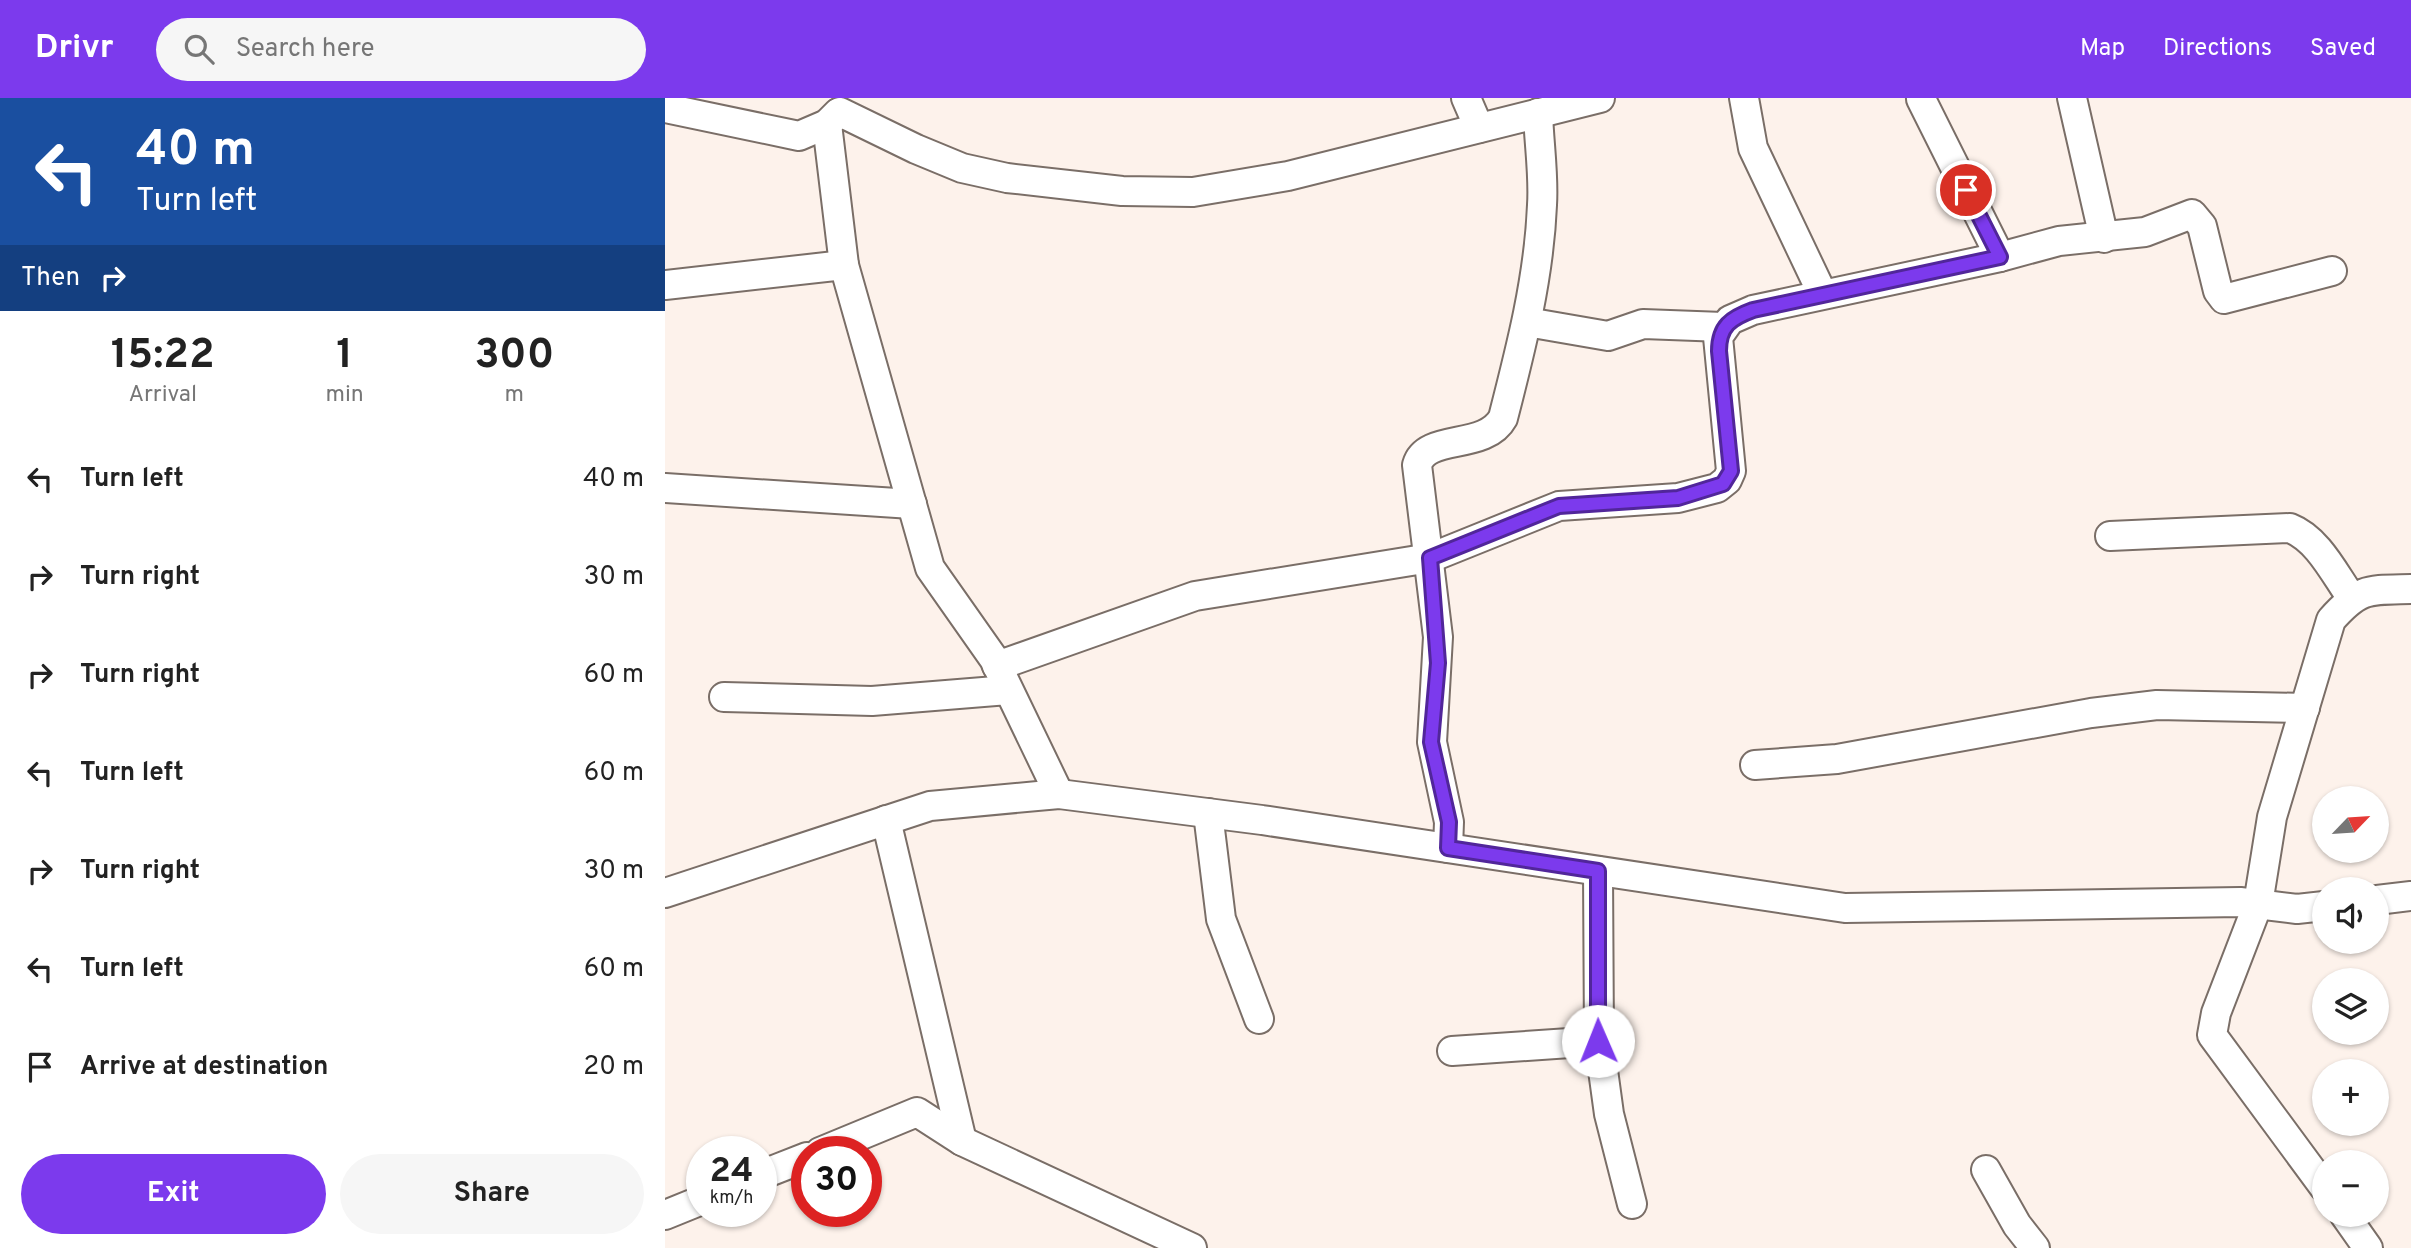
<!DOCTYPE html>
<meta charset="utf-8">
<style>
body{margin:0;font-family:Overpass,sans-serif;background:#f6f6f6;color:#222;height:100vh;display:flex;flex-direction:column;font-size:26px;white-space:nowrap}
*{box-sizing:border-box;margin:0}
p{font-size:23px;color:#767676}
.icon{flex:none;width:38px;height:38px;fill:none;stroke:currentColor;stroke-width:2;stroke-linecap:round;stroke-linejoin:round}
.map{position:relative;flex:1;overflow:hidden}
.panel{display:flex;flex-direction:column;background:#fff;width:665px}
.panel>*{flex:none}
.top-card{background:#1a4fa0;color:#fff;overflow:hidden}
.needle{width:46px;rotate:65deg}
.controls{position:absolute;left:1647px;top:688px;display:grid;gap:14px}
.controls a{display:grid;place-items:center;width:77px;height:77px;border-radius:50%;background:#fff;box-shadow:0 2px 5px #0004;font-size:35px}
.speed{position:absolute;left:21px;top:1038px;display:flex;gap:14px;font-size:35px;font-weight:700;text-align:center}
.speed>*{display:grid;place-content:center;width:91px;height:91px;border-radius:50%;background:#fff;box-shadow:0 2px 5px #0004;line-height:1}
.speed small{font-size:18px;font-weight:400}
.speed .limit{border:10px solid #d22;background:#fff;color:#111}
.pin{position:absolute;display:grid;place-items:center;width:60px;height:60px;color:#fff;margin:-30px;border:4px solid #fff;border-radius:50%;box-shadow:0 2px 7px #0007}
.me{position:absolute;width:77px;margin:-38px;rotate:359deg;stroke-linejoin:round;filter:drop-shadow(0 0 5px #0008)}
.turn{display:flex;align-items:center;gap:24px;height:147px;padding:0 21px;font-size:32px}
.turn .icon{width:91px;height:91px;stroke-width:2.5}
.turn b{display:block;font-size:49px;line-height:60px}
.then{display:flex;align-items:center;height:66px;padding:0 21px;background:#0003;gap:14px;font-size:26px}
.eta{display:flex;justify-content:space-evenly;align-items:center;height:119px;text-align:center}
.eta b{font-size:42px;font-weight:700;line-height:49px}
.button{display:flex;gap:14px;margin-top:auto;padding:14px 21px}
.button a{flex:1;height:80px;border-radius:42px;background:#7c3aed;color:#fff;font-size:28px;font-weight:700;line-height:80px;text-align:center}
.button a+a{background:#f6f6f6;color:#222}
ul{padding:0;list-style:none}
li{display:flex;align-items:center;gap:21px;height:98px;padding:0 21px}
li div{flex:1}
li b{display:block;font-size:26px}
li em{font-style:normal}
header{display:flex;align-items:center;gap:42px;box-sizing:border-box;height:98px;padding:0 35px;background:#7c3aed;color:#fff}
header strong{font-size:33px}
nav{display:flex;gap:38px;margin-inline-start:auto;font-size:24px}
.search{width:490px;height:63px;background:#f6f6f6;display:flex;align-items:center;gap:18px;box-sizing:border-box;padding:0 24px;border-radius:38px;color:#767676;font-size:26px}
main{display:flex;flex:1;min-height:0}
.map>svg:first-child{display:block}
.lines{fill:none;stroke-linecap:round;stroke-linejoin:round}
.street-casing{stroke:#7a6e67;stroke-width:32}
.street{stroke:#fff;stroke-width:28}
.route-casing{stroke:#51269a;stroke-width:18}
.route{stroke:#7c3aed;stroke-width:12}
</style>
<header>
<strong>Drivr</strong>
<div class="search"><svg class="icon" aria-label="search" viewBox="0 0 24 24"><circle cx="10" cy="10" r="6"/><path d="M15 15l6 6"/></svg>Search here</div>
<nav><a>Map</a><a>Directions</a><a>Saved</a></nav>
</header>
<main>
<section class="panel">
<div class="top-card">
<div class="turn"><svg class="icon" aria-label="left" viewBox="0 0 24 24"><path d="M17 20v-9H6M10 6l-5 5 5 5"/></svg><div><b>40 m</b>Turn left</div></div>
<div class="then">Then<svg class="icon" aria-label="right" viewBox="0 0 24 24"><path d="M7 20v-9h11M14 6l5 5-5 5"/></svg></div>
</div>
<div class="eta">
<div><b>15:22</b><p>Arrival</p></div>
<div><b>1</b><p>min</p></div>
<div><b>300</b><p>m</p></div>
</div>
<ul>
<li><svg class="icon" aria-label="left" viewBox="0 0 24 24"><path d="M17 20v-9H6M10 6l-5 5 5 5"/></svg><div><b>Turn left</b></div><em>40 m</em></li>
<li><svg class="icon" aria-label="right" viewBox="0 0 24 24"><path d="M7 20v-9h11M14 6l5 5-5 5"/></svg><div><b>Turn right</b></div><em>30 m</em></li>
<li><svg class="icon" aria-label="right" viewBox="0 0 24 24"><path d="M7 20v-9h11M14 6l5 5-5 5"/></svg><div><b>Turn right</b></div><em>60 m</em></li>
<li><svg class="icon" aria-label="left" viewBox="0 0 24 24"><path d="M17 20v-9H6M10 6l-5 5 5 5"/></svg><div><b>Turn left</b></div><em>60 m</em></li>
<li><svg class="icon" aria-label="right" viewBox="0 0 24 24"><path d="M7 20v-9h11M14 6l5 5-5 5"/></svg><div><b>Turn right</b></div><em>30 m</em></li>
<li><svg class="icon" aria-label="left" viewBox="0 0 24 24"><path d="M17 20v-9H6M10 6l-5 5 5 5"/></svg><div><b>Turn left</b></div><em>60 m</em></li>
<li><svg class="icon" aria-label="arrive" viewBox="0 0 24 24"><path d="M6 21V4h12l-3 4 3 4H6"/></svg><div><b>Arrive at destination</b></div><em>20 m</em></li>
</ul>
<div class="button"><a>Exit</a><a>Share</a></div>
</section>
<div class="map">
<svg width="1746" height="1150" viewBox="0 0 1746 1150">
<rect width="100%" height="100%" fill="#fdf2eb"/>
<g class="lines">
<defs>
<g id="street">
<polyline points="801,0 814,30"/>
<polyline points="1079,0 1088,50 1157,195"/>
<polyline points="1407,0 1439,140"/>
<polyline points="1256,1 1335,159"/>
<polyline points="0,10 134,38 162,26 173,15"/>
<polyline points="175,14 251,51 297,70 342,80 457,93 528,94 623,78 935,0"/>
<polyline points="162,26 179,167 265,470 329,561 394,696"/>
<polyline points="0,187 179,167"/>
<polyline points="862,224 943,238 978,226 1058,229"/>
<polyline points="0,390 247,406"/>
<path d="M1445,438L1625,430C1653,441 1669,475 1686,499"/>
<polyline points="332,568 530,498 765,460 894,408 1013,400 1052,390 1062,382 1066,373 1053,239 1065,222 1088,212 1335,159 1394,143 1480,134 1527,116 1537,128 1553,193 1559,201 1667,173"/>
<polyline points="59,599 207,603 343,592"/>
<polyline points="1090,667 1172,661 1426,615 1492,607 1640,610"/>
<polyline points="543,715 556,821 594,921"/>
<polyline points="221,722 297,1043"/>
<path d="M783,750L784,724L767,644L773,539L752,367C761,335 820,353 838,320C856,250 874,180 877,107C879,77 874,46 873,15"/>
<polyline points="933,773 934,943 944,1016 967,1106"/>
<polyline points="0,795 265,708 394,696 597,722 1180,810 1575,804 1632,811 1659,808"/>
<polyline points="1712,802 1746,798"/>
<polyline points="787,953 934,943"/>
<polyline points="155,1054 252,1014 297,1043 527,1150"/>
<polyline points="1321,1072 1352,1127 1370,1150"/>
<polyline points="96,1077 142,1059"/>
<path d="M1659,1089L1547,937L1551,915L1593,806L1607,719L1666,522C1695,489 1704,492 1746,491"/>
<polyline points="1679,1116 1703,1150"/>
<polyline points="0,1117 37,1102"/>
</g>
</defs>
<!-- street casing -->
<use href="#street" class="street-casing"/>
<!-- street -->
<use href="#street" class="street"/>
</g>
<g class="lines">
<defs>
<path id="route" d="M933,943V773L783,750L784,724L766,644L773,565L765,460L894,408L1013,400L1058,386L1066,373L1054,253C1054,228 1066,220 1088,212L1335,159L1301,92"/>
</defs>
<!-- route casing -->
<use href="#route" class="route-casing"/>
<!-- route -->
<use href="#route" class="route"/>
</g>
</svg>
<div class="controls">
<a><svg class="needle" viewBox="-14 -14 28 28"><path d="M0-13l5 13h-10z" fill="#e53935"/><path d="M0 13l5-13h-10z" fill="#767676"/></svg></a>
<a><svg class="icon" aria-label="sound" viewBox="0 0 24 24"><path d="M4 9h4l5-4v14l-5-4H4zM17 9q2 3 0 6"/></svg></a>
<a><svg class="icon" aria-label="layers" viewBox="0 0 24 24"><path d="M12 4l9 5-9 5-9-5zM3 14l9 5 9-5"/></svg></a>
<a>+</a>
<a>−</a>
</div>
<div class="speed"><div>24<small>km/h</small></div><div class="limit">30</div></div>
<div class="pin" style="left:1301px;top:92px;background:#d93025"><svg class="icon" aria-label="arrive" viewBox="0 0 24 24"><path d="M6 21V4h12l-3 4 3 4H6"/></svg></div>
<svg class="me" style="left:933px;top:943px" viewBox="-20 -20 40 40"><circle r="19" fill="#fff"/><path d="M0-13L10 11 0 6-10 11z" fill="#7c3aed"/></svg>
</div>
</main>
